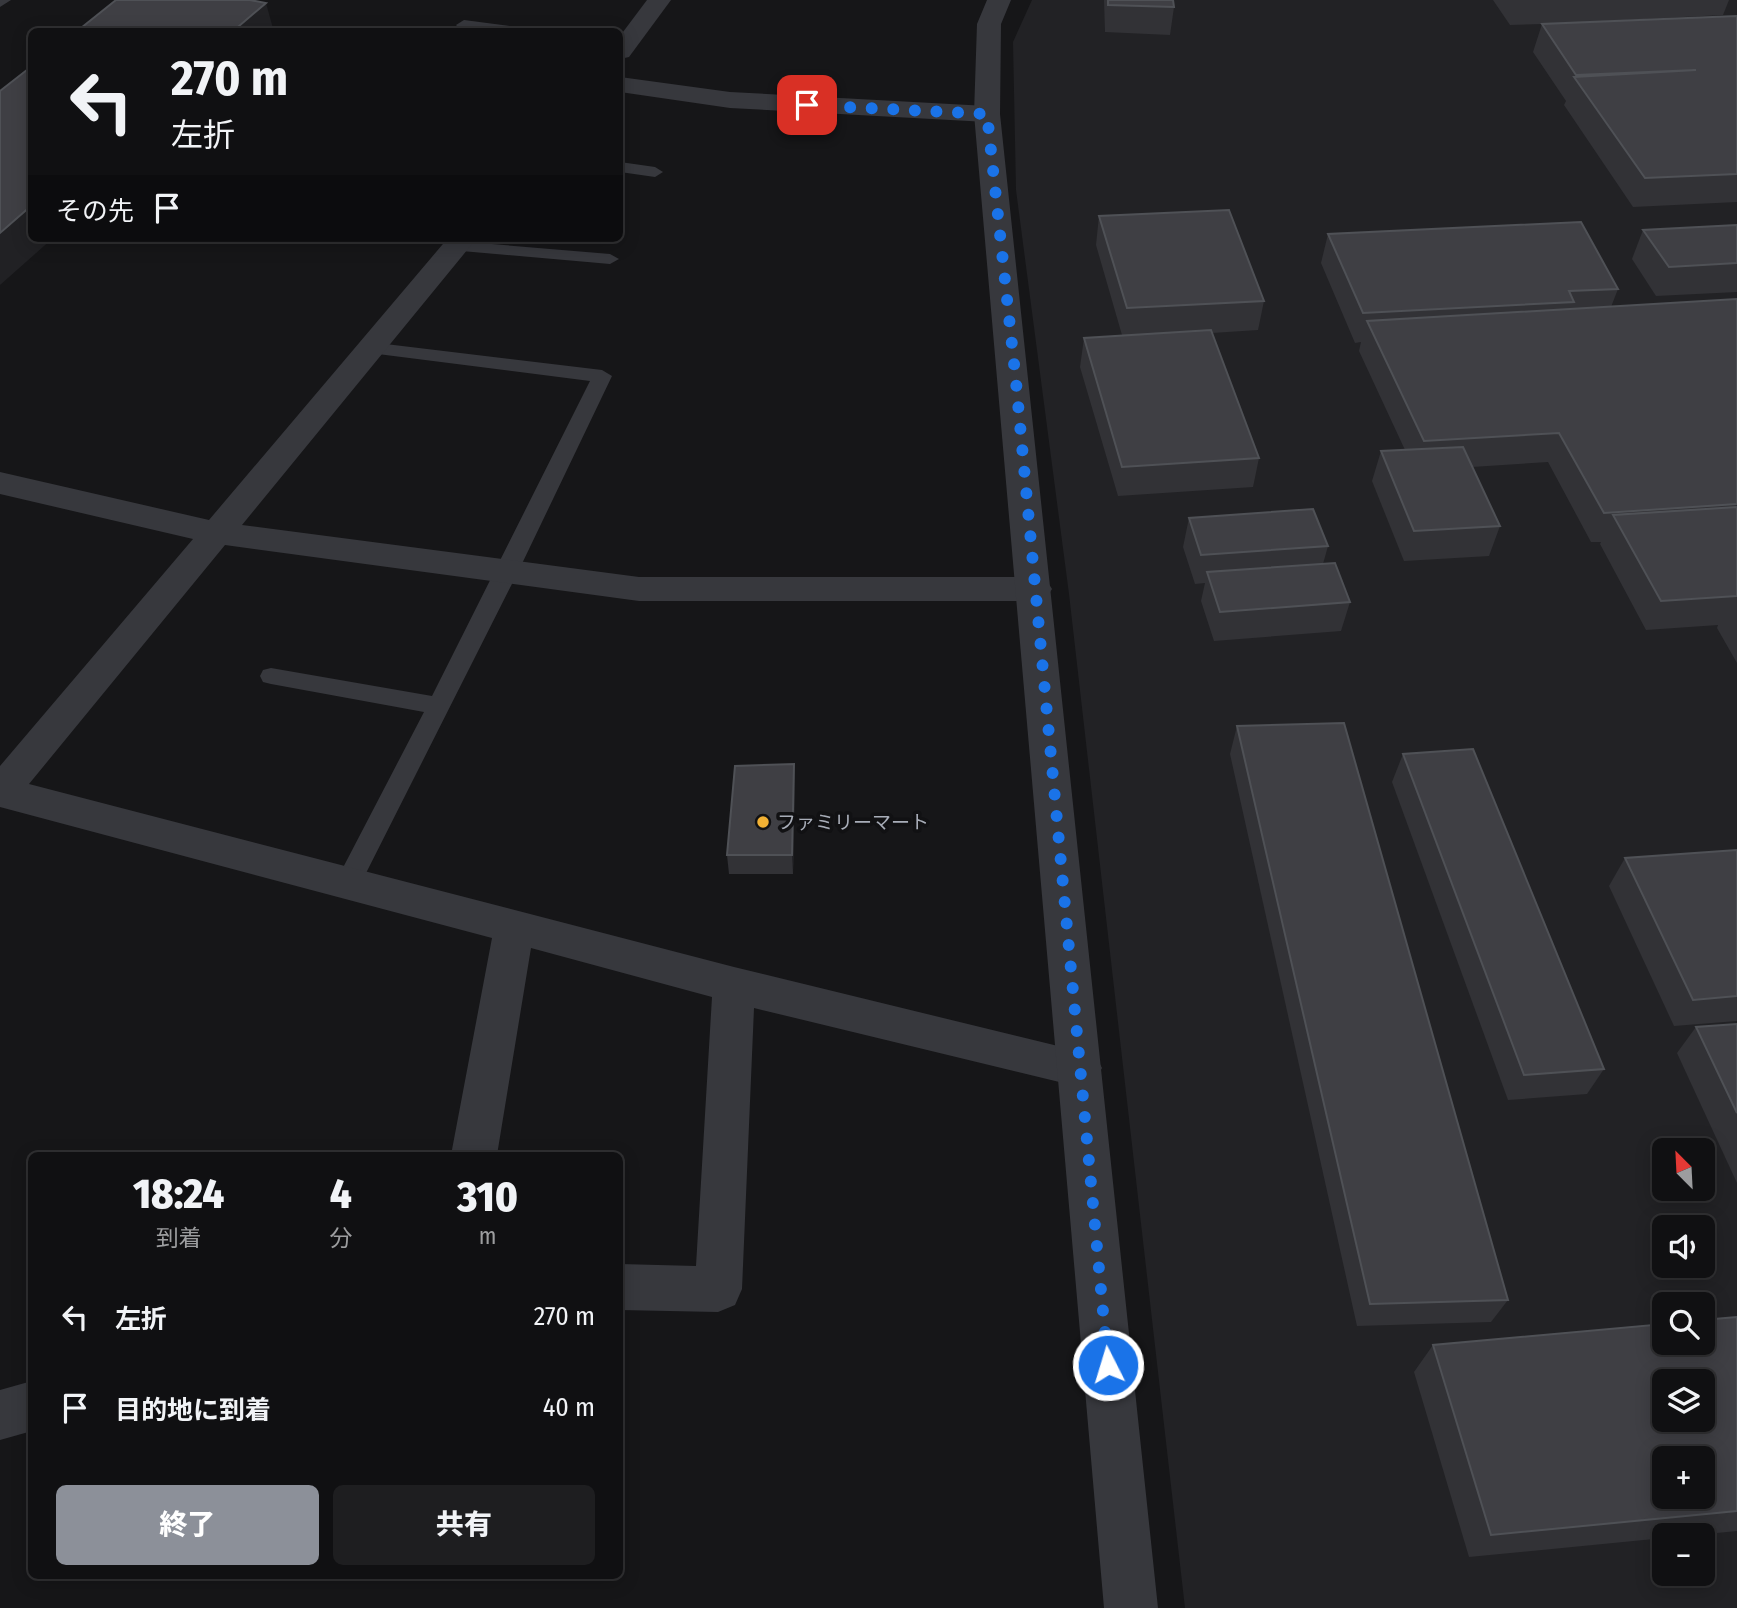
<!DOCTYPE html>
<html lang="ja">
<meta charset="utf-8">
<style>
body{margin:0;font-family:"Fira Sans Condensed","Noto Sans JP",sans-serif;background:#1e1e20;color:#f1f3f6;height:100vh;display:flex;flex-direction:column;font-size:26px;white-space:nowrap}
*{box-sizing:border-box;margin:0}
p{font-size:23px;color:#9c9d9f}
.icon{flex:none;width:38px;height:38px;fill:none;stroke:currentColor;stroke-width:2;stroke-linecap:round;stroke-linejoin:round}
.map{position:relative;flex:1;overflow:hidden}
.side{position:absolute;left:28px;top:1152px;width:595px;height:427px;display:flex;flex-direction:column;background:#101012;border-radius:10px;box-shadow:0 4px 18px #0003,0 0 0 2px #303032}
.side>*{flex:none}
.hud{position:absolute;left:28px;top:28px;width:595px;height:214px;border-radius:10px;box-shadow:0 4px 18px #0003,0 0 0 2px #303032;background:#101012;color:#f1f3f6;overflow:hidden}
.needle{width:46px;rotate:336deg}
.buttons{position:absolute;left:1652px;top:1138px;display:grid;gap:14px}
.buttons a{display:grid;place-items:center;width:63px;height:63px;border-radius:10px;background:#101012;box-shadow:0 4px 18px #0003,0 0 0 2px #303032;font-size:35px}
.pin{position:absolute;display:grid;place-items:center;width:60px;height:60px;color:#fff;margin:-30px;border-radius:14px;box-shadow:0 4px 10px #0006}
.me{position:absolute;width:77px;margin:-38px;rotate:355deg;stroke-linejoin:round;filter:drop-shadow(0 0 5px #0008)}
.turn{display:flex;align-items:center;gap:24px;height:147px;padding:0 28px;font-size:32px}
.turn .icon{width:91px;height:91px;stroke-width:2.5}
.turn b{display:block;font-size:49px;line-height:60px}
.then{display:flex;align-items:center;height:66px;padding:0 28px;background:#0003;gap:14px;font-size:26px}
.eta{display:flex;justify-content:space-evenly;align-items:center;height:119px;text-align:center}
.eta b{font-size:42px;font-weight:800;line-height:49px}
.cta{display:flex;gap:14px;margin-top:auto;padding:14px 28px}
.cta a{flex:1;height:80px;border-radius:10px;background:#8c9099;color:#fff;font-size:28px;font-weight:800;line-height:80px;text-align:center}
.cta a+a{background:#1e1e20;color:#f1f3f6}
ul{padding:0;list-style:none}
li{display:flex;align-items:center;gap:21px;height:91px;padding:0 28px}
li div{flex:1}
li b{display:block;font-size:26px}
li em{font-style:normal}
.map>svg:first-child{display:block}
.built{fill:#222225;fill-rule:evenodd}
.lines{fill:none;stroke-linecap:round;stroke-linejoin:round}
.service{fill:#37383d;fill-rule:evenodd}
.minor{fill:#37383d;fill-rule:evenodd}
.tertiary{fill:#37383d;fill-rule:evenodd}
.wall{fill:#323236}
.shaded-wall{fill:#212124}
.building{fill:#3f3f44;stroke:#4f5156;stroke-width:2;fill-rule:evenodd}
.route{stroke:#1a73e8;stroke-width:12;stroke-dasharray:0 21.6}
.poi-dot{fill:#f2b134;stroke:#111113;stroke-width:2.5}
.labels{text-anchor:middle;stroke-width:7;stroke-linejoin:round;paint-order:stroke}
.poi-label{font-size:19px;fill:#a8adb8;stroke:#111113;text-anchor:start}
</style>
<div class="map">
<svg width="1737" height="1608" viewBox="0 0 1737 1608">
<rect width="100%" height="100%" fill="#161618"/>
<!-- built -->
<path class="built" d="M1032,0H1737V1608H1185L1069,594L1016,190L1013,42ZM1664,1150H1703V1188H1664ZM1664,1227H1703V1265H1664ZM1664,1304H1703V1342H1664ZM1664,1381H1703V1419H1664ZM1664,1458H1703V1496H1664ZM1664,1535H1703V1573H1664Z"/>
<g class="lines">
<!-- service -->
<g class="service">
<polygon points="0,0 11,0 0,7"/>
<polygon points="464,20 518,27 525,32 459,28 456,25"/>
<polygon points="620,162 655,167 663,172 655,177 620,172"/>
<polygon points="456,241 610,254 619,259 610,264 450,250 447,246"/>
<polygon points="369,342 602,370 612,376 518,572 361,883 357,890 348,893 339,890 335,883 424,712 271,684 263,682 260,676 263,670 271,668 432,696 590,381 362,352 359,348 362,344"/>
</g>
<!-- minor -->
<g class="minor">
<polygon points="647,0 671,0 629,57 620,59 620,36"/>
<polygon points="620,77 730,92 987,106 996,109 1000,114 996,119 987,122 730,108 620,92"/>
<polygon points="448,238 477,238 242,525 639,577 1035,577 1047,581 1052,589 1047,597 1035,601 639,601 225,545 29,784 734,967 1095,1055 1102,1068 1095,1081 1080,1087 754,1008 742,1289 735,1305 718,1312 620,1310 620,1264 696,1266 712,997 531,948 497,1155 451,1155 492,938 0,807 0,766 193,539 0,494 0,472 209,520"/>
<polygon points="32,1381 32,1431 0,1440 0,1390"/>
</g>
<!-- tertiary -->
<polygon class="tertiary" points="987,0 1011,0 1001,24 1000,114 1158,1608 1104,1608 974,114 977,24"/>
</g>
<!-- wall -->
<g class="wall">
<polygon points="1104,0 1173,0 1174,7 1170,35 1105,32"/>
<polygon points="1493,0 1729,0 1723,15 1546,24 1737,16 1737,202 1633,207 1564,105 1566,101 1533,52 1542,24 1510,25"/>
<polygon points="1099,216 1264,301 1258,330 1212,333 1259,458 1253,487 1118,496 1080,367 1084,338 1122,335 1096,245"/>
<polygon points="1737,225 1737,292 1656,296 1632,259 1643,230"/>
<polygon points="1328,234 1618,289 1611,307 1737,299 1737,663 1717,628 1718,625 1646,630 1600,544 1601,542 1591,542 1548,462 1472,467 1500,526 1489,556 1404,561 1372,481 1381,451 1405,450 1359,351 1361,342 1355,343 1321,263"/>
<polygon points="1189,518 1328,546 1323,564 1350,602 1341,631 1214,641 1201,601 1205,583 1195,584 1183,547"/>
<polygon points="1237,726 1508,1300 1491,1322 1357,1326 1230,754"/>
<polygon points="1403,754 1604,1069 1587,1094 1508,1100 1392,782"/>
<polygon points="794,764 795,784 793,874 729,874 727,855"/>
<polygon points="1737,850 1737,1021 1674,1026 1609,886 1625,858"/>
<polygon points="1737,1024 1737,1183 1677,1053 1696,1027"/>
<polygon points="1737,1317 1737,1531 1697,1535 1664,1535 1664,1538 1469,1557 1414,1372 1433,1345"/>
</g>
<!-- shaded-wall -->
<g class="shaded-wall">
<polygon points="266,3 274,32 232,32"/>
<polygon points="32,205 32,238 53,238 0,285 0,233"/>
<polygon points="794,764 795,784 793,874 792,855"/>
</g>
<!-- building -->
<g class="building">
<polygon points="116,0 250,0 266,3 232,32 76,32"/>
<polygon points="1108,0 1173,0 1174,7 1108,5"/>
<polygon points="1737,16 1737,174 1645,178 1574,77 1696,70 1576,75 1542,24"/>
<polygon points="32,66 32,205 0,233 0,91"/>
<polygon points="1229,210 1264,301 1127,308 1099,216"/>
<polygon points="1581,222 1618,289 1569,291 1574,302 1363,313 1328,234"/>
<polygon points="1737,225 1737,263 1669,267 1643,230"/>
<polygon points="1737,299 1737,504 1604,513 1559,433 1424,441 1367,321"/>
<polygon points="1211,330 1259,458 1122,467 1084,338"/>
<polygon points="1463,447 1500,526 1414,531 1381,451"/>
<polygon points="1737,507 1737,596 1661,601 1613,515"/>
<polygon points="1313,509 1328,546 1201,555 1189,518"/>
<polygon points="1335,563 1350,602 1220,612 1207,572"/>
<polygon points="1344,723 1508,1300 1370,1304 1237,726"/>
<polygon points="1473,749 1604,1069 1524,1075 1403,754"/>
<polygon points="794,764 792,855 727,855 735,766"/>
<polygon points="1737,850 1737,996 1693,1000 1625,858"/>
<polygon points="1737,1024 1737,1113 1696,1027"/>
<path d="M1737,1317V1511L1491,1535L1433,1345L1664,1324V1342H1703V1320ZM1664,1381H1703V1419H1664ZM1664,1458H1703V1496H1664Z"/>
</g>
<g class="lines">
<!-- route -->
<polyline class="route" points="807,105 987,114 1016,382 1108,1365"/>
</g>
<!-- markers -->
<circle class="poi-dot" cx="763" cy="822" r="7"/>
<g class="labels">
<!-- poi labels -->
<g class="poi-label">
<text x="777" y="829">ファミリーマート</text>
</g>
</g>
</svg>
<div class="buttons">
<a><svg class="needle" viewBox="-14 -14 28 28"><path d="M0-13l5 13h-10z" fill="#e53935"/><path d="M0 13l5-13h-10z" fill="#9c9d9f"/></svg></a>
<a><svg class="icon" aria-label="sound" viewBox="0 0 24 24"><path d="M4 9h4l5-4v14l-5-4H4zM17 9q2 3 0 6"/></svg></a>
<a><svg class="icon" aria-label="search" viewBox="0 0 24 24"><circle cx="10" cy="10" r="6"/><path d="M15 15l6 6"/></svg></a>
<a><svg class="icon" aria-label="layers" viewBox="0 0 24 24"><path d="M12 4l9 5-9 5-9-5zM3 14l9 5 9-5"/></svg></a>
<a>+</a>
<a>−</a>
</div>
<div class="pin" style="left:807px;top:105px;background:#d93025"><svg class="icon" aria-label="arrive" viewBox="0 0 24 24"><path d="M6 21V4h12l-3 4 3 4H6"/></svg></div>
<svg class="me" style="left:1108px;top:1365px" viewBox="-20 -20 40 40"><circle r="17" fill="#1a73e8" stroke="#fff" stroke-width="3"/><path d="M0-11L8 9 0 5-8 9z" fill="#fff"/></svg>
<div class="hud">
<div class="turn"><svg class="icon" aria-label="left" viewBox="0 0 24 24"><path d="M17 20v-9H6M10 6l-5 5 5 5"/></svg><div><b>270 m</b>左折</div></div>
<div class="then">その先<svg class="icon" aria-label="arrive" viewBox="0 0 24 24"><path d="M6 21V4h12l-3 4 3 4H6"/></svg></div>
</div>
<section class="side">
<div class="eta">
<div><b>18:24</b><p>到着</p></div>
<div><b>4</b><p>分</p></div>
<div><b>310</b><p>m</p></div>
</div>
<ul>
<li><svg class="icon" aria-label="left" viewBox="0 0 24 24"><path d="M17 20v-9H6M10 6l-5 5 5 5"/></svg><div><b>左折</b></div><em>270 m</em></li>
<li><svg class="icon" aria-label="arrive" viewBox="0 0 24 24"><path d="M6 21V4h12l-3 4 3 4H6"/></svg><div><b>目的地に到着</b></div><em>40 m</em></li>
</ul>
<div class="cta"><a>終了</a><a>共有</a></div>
</section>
</div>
